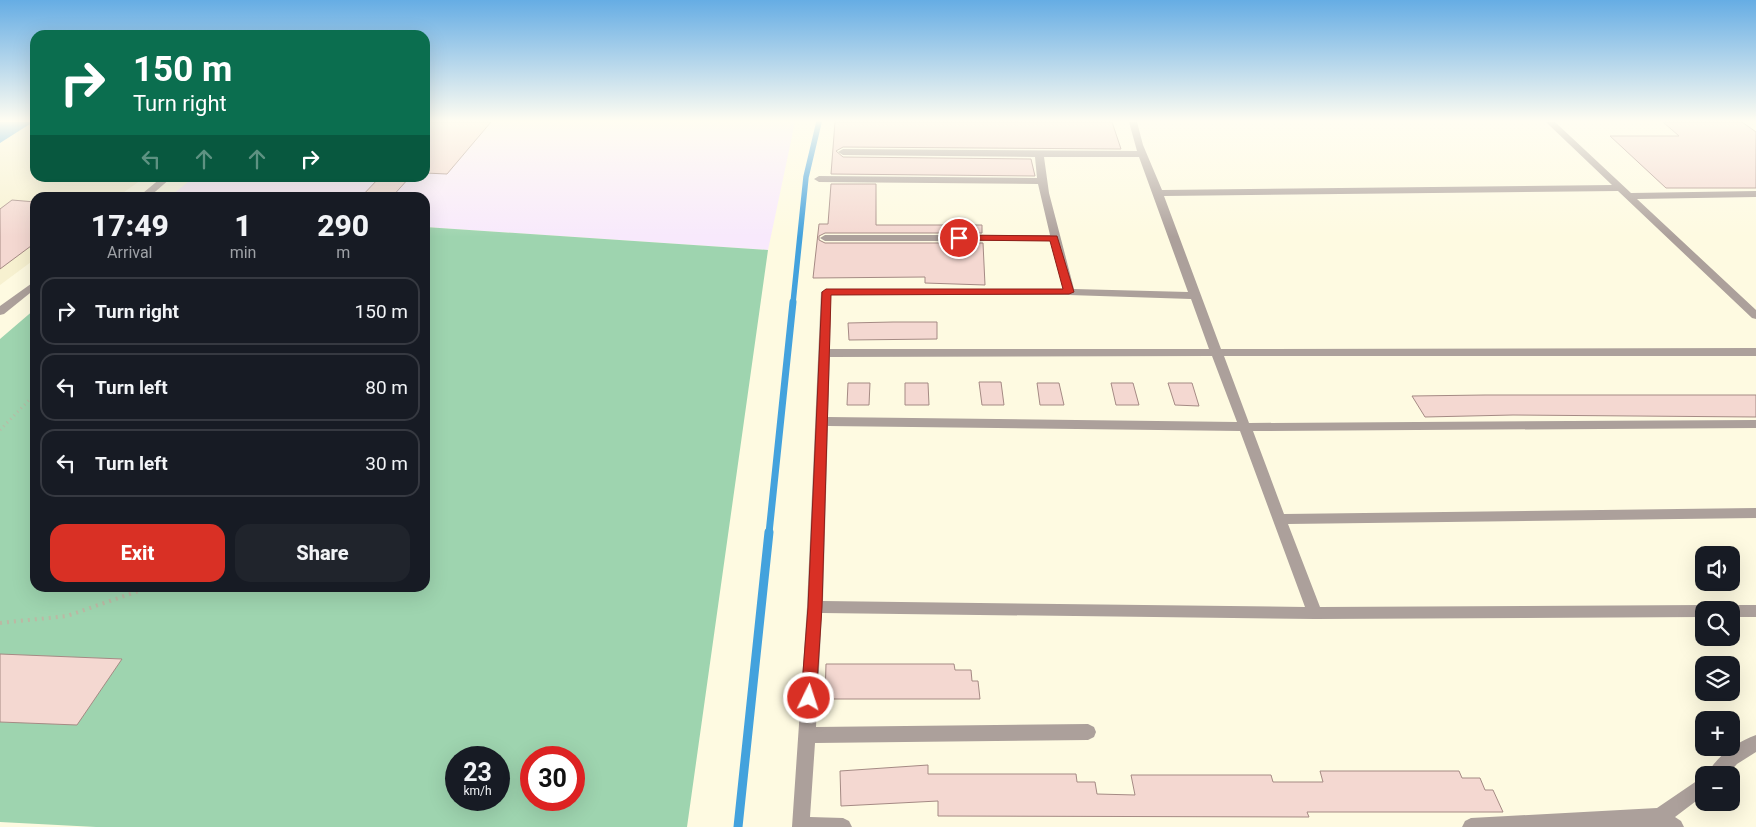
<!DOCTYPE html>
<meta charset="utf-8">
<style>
body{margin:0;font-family:Roboto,sans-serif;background:#20242c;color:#f1f3f6;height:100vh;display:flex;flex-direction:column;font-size:19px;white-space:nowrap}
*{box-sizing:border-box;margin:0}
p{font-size:16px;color:#9ea1a6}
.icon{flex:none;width:28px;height:28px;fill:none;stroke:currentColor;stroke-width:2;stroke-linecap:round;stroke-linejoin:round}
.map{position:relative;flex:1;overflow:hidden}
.sheet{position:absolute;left:30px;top:192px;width:400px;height:400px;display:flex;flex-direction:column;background:#171b24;border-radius:15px;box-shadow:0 5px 20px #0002}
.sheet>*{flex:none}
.banner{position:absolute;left:30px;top:30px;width:400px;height:152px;border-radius:15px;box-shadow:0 5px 20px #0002;background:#0b6e4f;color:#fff;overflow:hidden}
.buttons{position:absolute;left:1695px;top:546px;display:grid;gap:10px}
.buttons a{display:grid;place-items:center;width:45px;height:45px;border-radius:10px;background:#171b24;box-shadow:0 5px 20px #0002;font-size:25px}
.speed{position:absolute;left:445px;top:746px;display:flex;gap:10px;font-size:25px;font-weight:700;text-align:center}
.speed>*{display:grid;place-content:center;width:65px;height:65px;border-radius:50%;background:#171b24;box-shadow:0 5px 20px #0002;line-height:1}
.speed small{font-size:12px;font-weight:400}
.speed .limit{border:8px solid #d22;background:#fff;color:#111}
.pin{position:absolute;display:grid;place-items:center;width:42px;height:42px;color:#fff;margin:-21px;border:2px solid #fff;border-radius:50%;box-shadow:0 1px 5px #0007}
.me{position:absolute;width:55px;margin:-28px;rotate:4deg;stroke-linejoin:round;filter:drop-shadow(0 0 4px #0008)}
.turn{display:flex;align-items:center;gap:18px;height:105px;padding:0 20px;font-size:22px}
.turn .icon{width:65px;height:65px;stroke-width:2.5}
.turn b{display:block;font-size:35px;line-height:42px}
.lanes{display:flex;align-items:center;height:48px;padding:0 20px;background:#0003;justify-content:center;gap:25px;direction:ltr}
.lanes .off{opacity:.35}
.eta{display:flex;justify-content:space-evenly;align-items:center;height:85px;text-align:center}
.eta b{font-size:30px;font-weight:800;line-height:35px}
.cta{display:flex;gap:10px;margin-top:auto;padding:10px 20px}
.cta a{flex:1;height:58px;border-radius:15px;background:#d93025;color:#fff;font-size:20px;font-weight:800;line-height:58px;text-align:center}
.cta a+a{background:#20242c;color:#f1f3f6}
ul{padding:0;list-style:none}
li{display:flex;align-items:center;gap:15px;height:68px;margin:0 10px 8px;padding:0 10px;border:2px solid #363941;border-radius:15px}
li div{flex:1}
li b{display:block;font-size:19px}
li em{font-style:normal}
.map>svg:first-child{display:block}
.built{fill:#f7f1d0}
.education{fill:#f8e9fc}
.green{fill:#9ed4af;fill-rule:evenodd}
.water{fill:#43a2dd}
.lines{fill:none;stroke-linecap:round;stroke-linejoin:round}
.stream-far2{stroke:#43a2dd;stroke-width:5.5}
.stream-far1{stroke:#43a2dd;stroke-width:7}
.stream{stroke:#43a2dd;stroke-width:9}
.building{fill:#f4d8d1;stroke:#a58a84}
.path-far1{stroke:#bcb8a4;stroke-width:3;stroke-dasharray:1 4;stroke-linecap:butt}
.path{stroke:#bcb8a4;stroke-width:4;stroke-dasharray:2 5;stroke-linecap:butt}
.minor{fill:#aca09b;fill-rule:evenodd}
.route{fill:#d93025;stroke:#8d1f18}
</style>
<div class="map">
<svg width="1756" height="827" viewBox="0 0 1756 827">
<rect width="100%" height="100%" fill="#fefae1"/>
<!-- built -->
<polygon class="built" points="0,122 35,122 35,178 144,178 117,197 35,198 35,259 0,285"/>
<!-- education -->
<polygon class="education" points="425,122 795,122 768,250 425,227 425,198 168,198 193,178 425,178"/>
<!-- green -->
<path class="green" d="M425,227L768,250L687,827H96L0,822V339L35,309V588H425ZM456,758H499V800H456ZM531,758H574V800H531Z"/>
<!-- water -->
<polygon class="water" points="0,122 33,122 0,143"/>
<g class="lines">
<!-- stream-far2 -->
<polyline class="stream-far2" points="793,303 806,177 819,122"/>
<!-- stream-far1 -->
<polyline class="stream-far1" points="769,533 793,302"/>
<!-- stream -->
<polyline class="stream" points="738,827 769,532"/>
</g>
<!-- building -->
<g class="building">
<polygon points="425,122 491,122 447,174 425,173"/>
<polygon points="835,122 1112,122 1121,149 843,147 836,151 843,157 1031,159 1035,176 831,174"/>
<polygon points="1663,122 1742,122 1756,132 1756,188 1666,188 1610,136 1679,136"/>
<polygon points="379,178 409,178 391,198 360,198"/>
<polygon points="831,184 876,184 876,225 982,225 982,233 825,233 819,236 819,240 825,243 983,243 985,285 925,283 925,277 813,278 819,224 828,224"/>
<polygon points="12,200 35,202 35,243 0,269 0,209"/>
<polygon points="893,322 937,322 937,339 849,340 848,323"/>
<polygon points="979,382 1001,382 1004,405 982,405"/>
<polygon points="848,383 870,383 869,405 847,405"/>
<polygon points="905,383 928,383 929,405 905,405"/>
<polygon points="1037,383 1059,383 1064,405 1040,405"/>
<polygon points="1111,383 1133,383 1139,405 1116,405"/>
<polygon points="1168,383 1192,383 1199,406 1175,405"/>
<polygon points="1485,395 1756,395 1756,417 1513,415 1425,417 1412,396"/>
<polygon points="0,654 122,659 77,725 0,722"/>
<polygon points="826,664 954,664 955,670 971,670 972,681 978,681 980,699 825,699"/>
<polygon points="928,765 928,774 1076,774 1077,782 1095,782 1097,794 1135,795 1131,775 1271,775 1273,782 1323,782 1320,771 1459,771 1462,778 1480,778 1485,790 1493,790 1503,812 1307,812 1309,817 938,816 938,801 841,806 840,771"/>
</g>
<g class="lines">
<!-- path-far1 -->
<polyline class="path-far1" points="0,430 35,394"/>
<!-- path -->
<polyline class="path" points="0,623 67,616 147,588"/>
<!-- minor -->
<g class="minor">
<path d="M1129,122H1137L1143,145L1162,190L1612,185L1546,122H1555L1631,193L1756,191V197L1637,199L1756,310V319L1752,318L1618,191L1164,196L1221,349L1756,348V356H1224L1249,423L1756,420V428L1253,431L1284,514L1756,508V518L1288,524L1320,607L1704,605L1709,607L1711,610H1704V617L1315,619L822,613L816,727L1088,724L1094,727L1096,732L1094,737L1088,740L815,743L810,817L843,818L849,821L852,827H792L807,607L821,292L826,289H1063L1051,241H825L820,238L825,235H1050L1038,184L819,182L814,179L819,176L1037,178L1035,157L843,155L838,152L843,149L1137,151ZM1044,157H1139L1188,292L1074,289L1049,193ZM831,295H1069L1191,299L1209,349H830ZM1212,356L1237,422L828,417L830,357ZM828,426L1240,431L1305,607L823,601Z"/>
<polygon points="161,178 171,178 148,198 137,198"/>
<polygon points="35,281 35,289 4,314 0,315 0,306"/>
<polygon points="1731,605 1756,605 1756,617 1731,617 1731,610 1724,610 1726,607"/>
<path d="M1756,735V752L1737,764L1727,775H1707C1716,756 1737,742 1756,735Z"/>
<polygon points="1704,776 1704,795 1675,817 1681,821 1684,827 1462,827 1465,821 1471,818 1657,808"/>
</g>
</g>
<!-- sky -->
<linearGradient id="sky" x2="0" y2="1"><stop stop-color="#66ade4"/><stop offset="0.51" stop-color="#fffdf2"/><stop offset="1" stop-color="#fffdf2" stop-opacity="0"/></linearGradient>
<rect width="1756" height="237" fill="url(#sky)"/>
<!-- route -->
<polygon class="route" points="959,235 1057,236 1074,292 1069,294 831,295 822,607 816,698 814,703 809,705 804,703 801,698 808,607 822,292 826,289 1063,289 1050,241 956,240 956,236"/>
</svg>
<div class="buttons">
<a><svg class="icon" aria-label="sound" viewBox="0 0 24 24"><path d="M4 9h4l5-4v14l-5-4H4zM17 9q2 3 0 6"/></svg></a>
<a><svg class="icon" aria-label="search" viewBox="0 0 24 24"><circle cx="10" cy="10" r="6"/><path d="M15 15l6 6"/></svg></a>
<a><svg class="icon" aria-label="layers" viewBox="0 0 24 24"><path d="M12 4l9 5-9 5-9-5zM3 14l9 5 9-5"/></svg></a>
<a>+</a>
<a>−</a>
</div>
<div class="speed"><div>23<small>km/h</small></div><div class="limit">30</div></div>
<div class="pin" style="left:959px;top:238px;background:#d93025"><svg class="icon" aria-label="arrive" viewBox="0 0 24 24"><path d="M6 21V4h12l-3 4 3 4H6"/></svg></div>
<svg class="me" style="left:809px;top:698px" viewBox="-20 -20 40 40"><circle r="17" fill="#d93025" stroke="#fff" stroke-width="3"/><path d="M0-11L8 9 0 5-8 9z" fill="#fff"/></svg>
<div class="banner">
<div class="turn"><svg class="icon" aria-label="right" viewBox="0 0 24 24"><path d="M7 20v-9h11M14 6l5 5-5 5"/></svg><div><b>150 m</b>Turn right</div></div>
<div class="lanes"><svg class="icon off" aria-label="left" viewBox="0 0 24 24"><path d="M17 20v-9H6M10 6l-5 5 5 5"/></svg><svg class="icon off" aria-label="ahead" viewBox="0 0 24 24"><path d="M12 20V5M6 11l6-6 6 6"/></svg><svg class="icon off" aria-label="ahead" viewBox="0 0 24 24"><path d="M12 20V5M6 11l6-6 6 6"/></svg><svg class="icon" aria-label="right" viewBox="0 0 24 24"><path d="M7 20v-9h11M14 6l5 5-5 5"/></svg></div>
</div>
<section class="sheet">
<div class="eta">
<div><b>17:49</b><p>Arrival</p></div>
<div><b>1</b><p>min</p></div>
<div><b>290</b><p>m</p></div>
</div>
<ul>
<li><svg class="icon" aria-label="right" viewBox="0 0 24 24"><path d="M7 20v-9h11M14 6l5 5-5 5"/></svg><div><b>Turn right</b></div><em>150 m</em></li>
<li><svg class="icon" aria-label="left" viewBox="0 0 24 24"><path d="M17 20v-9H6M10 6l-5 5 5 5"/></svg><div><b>Turn left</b></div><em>80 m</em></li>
<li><svg class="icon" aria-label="left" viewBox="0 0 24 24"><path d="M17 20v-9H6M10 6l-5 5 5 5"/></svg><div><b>Turn left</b></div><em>30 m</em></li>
</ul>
<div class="cta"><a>Exit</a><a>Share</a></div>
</section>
</div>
